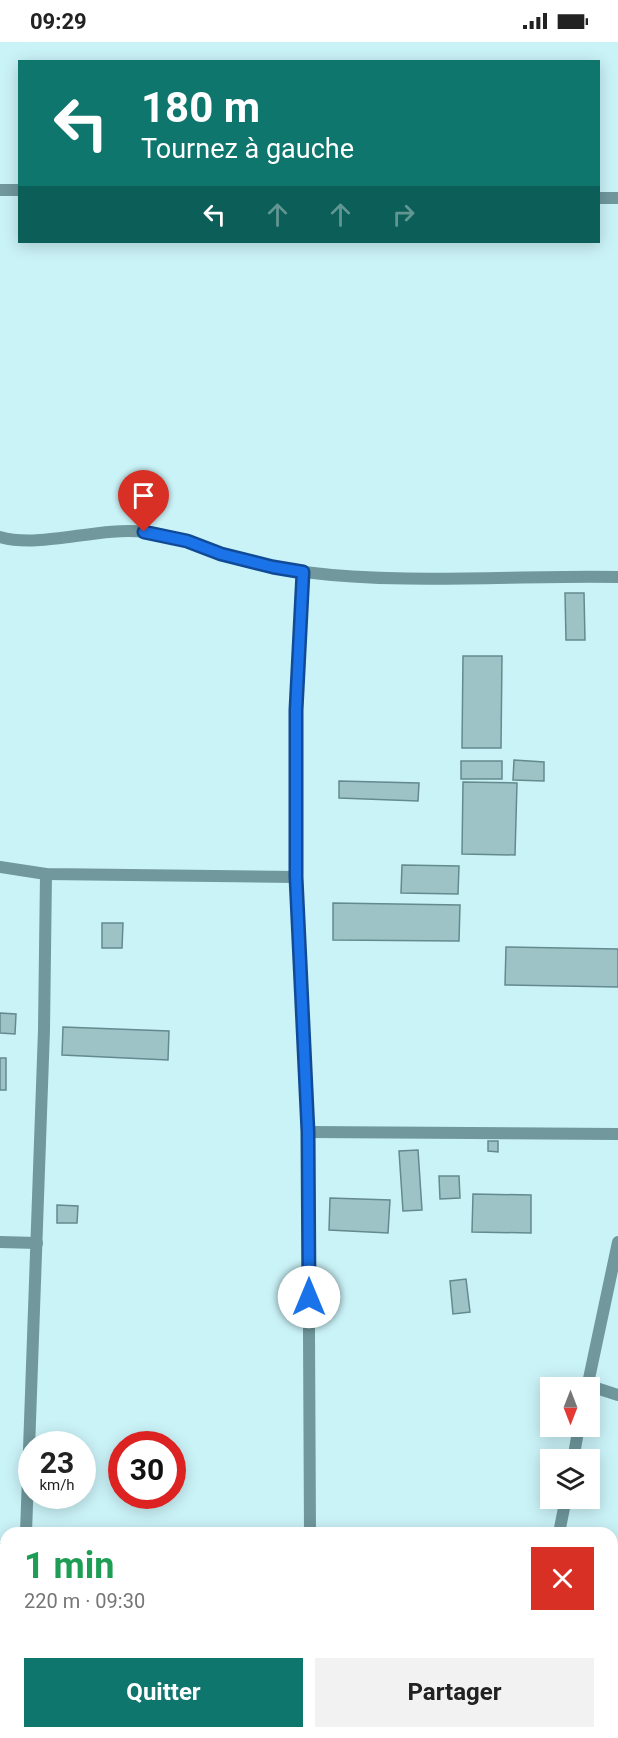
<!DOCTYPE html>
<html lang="fr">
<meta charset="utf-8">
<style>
body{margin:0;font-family:Roboto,sans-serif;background:#f2f2f2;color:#222;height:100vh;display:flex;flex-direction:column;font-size:22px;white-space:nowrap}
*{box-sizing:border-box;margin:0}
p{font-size:20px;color:#767676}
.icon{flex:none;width:33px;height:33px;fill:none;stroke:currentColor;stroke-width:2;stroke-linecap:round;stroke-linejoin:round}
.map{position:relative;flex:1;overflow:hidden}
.sheet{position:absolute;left:0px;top:1485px;width:618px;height:212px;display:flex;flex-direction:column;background:#fff;border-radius:18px 18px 0 0;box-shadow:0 3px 15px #0003}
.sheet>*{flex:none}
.banner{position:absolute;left:18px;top:18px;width:582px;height:183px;border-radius:0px;box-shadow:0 3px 15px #0003;background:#0f766e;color:#fff;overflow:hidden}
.needle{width:39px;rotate:180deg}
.tools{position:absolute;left:540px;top:1335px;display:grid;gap:12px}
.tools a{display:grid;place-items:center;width:60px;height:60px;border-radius:0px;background:#fff;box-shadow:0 3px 15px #0003;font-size:30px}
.speed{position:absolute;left:18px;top:1389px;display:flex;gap:12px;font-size:30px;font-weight:700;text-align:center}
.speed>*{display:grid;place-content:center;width:78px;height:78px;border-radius:50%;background:#fff;box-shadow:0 3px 15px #0003;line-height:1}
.speed small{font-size:15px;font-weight:400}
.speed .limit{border:9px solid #d22;background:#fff;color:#111}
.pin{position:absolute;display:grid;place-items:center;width:51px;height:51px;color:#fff;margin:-62px -26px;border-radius:50% 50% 50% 0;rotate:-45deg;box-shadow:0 0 6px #0007}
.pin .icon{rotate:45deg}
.me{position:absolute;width:66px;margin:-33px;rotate:0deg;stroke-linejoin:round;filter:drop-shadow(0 0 4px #0008)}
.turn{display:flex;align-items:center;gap:21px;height:126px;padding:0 24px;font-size:27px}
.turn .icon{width:78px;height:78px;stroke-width:2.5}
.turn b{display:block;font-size:42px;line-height:51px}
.lanes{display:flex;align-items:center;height:57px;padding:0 24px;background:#0003;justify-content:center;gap:30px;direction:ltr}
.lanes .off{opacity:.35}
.round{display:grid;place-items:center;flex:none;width:63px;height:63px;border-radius:0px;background:#f2f2f2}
.head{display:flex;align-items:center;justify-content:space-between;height:102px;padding:0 24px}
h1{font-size:36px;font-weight:700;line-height:45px;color:#1e9e55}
.primary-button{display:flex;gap:12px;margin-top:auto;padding:12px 24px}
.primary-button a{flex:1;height:69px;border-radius:0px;background:#0f766e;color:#fff;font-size:24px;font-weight:700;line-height:69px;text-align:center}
.primary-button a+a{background:#f2f2f2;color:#222}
.status{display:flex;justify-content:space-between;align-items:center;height:42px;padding:0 30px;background:#fff;direction:ltr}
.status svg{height:16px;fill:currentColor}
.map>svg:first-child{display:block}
.building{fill:#9ec3c7;stroke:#638a8e;stroke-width:1.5}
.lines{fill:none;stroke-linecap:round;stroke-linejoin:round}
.minor{stroke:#70989d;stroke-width:12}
.route-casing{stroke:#114b97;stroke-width:15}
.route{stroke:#1a73e8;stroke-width:10}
</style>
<div class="status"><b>09:29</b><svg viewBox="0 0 49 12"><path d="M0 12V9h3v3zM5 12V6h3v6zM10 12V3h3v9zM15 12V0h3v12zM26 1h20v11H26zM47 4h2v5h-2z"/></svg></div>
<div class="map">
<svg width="618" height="1696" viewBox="0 0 618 1696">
<rect width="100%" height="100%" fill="#caf3f8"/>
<!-- building -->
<g class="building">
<polygon points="565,551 584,551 585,598 566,598"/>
<polygon points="463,614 502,614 501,706 462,706"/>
<polygon points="514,718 544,720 544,739 513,738"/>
<rect x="461" y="719" width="41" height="18"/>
<polygon points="339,739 419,741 418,759 339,756"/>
<polygon points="463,740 517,741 515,813 462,812"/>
<polygon points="402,823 459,824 458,852 401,851"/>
<polygon points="333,861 460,863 459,899 333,898"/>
<polygon points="102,881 123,881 122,906 102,906"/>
<polygon points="506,905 618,907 618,945 505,943"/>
<polygon points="0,971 16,972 15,992 0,991"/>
<polygon points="63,985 169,989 168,1018 62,1013"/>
<rect x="0" y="1016" width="6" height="32"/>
<polygon points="488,1099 498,1099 498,1110 488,1109"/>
<polygon points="418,1108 422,1168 403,1169 399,1109"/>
<polygon points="439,1134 459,1134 460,1156 440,1157"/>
<polygon points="473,1152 531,1153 531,1191 472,1190"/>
<polygon points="330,1156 390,1158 388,1191 329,1188"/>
<polygon points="57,1163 78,1164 77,1181 57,1181"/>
<polygon points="466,1237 470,1270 453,1272 450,1239"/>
</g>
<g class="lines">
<!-- minor -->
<g class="minor">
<polyline points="0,148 20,148"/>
<polyline points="598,156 618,156"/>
<path d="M0,495C41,507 99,484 145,490C171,493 194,503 219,511C246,521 275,526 304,530C408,543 513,533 618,535"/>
<polyline points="303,530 296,667 296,835 308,1090 310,1491"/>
<polyline points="0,825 46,832 296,835"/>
<polyline points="308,1090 618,1092"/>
<polyline points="0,1200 37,1201"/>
<polyline points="587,1343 618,1353"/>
<polyline points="587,1346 618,1200"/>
<polyline points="573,1418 579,1384"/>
<polyline points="26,1491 44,988 46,832"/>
<polyline points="559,1491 566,1456"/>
<polyline points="0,1507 6,1507"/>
<polyline points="310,1696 310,1690"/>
<polyline points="520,1696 521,1690"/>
</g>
</g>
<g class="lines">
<defs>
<polyline id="route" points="144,490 187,499 221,512 273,525 303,530 296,668 296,835 308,1090 309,1255"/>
</defs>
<!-- route casing -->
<use href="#route" class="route-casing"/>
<!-- route -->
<use href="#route" class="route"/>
</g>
</svg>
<div class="tools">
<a><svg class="needle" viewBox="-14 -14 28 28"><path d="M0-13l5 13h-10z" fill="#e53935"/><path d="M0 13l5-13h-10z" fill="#767676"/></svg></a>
<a><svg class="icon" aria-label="layers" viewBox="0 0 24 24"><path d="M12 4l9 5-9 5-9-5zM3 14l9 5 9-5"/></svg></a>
</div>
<div class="speed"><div>23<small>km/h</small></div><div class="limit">30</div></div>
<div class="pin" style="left:144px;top:490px;background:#d93025"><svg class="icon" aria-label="arrive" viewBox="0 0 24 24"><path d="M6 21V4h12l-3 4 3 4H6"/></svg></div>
<svg class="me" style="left:309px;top:1255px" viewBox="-20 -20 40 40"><circle r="19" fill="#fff"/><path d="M0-13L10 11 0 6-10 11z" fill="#1a73e8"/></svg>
<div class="banner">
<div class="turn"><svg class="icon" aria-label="left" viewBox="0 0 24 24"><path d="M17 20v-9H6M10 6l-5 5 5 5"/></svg><div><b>180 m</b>Tournez à gauche</div></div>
<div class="lanes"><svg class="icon" aria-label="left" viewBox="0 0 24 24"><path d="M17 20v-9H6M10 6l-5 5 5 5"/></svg><svg class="icon off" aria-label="ahead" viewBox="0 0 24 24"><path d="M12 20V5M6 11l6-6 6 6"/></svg><svg class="icon off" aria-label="ahead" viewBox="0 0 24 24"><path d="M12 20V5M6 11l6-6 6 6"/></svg><svg class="icon off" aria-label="right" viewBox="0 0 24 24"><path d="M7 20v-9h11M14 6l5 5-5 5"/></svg></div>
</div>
<section class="sheet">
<div class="head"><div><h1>1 min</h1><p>220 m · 09:30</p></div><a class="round" style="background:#d93025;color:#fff"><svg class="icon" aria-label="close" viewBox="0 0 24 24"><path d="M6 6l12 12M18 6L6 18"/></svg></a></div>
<div class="primary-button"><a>Quitter</a><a>Partager</a></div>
</section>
</div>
